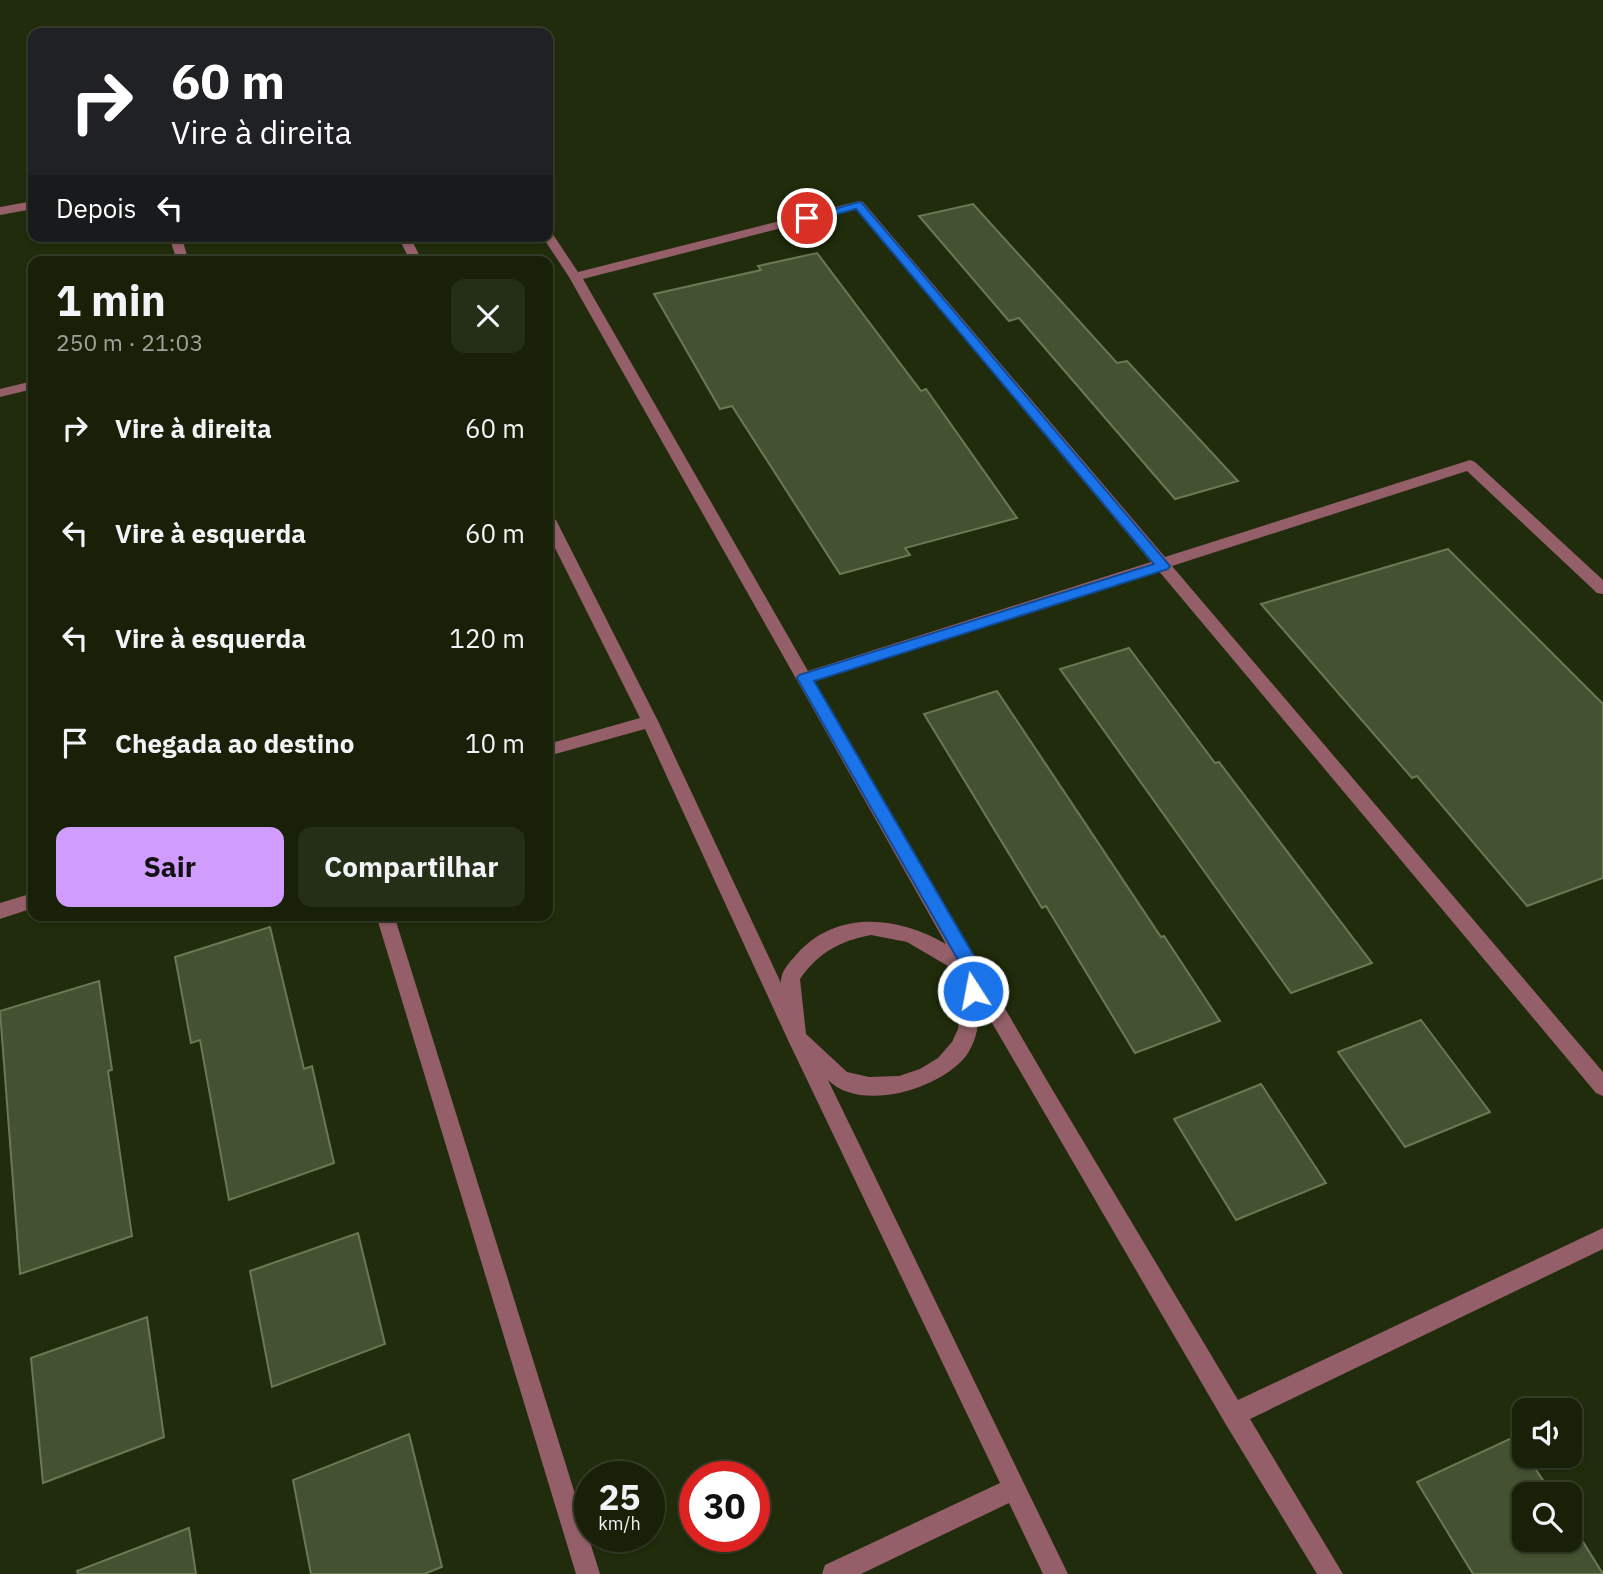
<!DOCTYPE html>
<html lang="pt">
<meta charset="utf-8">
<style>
body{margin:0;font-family:"IBM Plex Sans",sans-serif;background:#252e16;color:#f1f3f6;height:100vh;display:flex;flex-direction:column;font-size:26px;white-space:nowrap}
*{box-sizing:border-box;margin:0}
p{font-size:23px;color:#9fa39c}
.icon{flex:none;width:38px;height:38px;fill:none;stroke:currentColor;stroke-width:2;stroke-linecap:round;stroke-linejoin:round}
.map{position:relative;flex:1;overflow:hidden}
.panel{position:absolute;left:28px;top:256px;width:525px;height:665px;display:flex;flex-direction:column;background:#182108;border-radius:14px;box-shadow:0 2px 5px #0004,0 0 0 2px #363e29}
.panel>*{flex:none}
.top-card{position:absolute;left:28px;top:28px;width:525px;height:214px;border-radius:14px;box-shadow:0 2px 5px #0004,0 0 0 2px #363e29;background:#202124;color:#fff;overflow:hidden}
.fabs{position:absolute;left:1512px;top:1398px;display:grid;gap:14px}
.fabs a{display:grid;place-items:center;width:70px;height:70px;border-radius:14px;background:#182108;box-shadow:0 2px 5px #0004,0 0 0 2px #363e29;font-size:35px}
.speed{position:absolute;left:574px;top:1461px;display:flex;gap:14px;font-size:35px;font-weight:700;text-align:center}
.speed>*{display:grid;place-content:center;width:91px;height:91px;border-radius:50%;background:#182108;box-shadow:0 2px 5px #0004,0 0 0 2px #363e29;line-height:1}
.speed small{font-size:18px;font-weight:400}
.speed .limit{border:10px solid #d22;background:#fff;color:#111}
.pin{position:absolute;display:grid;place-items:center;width:60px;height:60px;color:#fff;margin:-30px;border:4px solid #fff;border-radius:50%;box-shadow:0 2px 7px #0007}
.me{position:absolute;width:77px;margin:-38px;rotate:349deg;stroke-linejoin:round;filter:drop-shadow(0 0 5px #0008)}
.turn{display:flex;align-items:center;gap:24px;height:147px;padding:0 28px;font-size:32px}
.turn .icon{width:91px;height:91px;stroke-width:2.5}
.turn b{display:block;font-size:49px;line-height:60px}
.then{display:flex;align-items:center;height:66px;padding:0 28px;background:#0003;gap:14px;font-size:26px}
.round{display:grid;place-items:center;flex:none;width:74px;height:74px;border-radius:14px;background:#252e16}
.overview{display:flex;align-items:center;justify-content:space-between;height:119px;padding:0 28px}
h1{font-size:42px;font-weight:800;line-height:52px}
.primary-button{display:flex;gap:14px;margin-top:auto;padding:14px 28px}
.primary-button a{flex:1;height:80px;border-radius:14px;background:#d09dff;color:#111;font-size:28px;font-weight:800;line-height:80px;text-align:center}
.primary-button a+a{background:#252e16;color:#f1f3f6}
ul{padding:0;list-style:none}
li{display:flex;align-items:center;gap:21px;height:105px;padding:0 28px}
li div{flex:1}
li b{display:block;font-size:26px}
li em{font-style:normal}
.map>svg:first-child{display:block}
.building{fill:#445231;stroke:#697955;stroke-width:2}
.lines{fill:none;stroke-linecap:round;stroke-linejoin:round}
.minor{fill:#945f69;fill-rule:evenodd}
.route{fill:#1a73e8;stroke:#114b97;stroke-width:2}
</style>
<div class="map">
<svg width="1603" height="1574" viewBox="0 0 1603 1574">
<rect width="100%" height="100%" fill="#202c0b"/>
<!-- building -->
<g class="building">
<polygon points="973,204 1117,363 1127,361 1238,481 1175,499 1019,318 1009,321 919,216"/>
<polygon points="817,253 921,391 926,389 1017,518 905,548 910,555 840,574 732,406 720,409 654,294 761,270 758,266"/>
<polygon points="1448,549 1603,704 1603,878 1527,906 1417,776 1412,778 1261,604"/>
<polygon points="1129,648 1215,763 1219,762 1372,963 1291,993 1060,669"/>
<polygon points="997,691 1161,937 1164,936 1220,1021 1135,1053 1046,906 1042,908 924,714"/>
<polygon points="270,927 304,1069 312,1066 334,1163 229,1200 200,1040 191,1043 175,957"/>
<polygon points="99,981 112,1070 108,1071 132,1236 20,1274 0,1011"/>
<polygon points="1421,1020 1490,1112 1405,1147 1338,1052"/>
<polygon points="1261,1084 1326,1183 1236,1220 1174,1119"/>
<polygon points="358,1233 385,1344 272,1387 250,1271"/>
<polygon points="147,1317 164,1437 43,1483 31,1358"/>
<polygon points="409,1434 442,1567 424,1574 311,1574 293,1480"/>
<polygon points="1514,1437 1524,1456 1527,1456 1552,1494 1524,1494 1524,1540 1570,1540 1570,1521 1603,1574 1473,1574 1417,1482"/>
<polygon points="189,1528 196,1574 78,1574 77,1571"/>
</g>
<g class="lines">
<!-- minor -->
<g class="minor">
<polygon points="33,201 33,209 0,215 0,207"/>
<path d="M859,201L863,202L1165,557L1470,460L1475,462L1603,580V594L1597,593L1467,471L1172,566L1603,1072V1096L1596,1093L1158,570L814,681L1049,1084L1238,1400L1603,1228V1249L1250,1419L1343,1574H1317L1225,1423L981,1004C979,1022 977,1041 966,1056C940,1089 861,1113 828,1080L1068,1574H1043L1009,1503L861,1574H822L825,1565L1000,1483L787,1038L645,729L548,756V744L640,718L548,534V515L556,520L658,721L781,983C780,972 789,963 796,955C836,909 898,916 946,944L569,277L542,236H548V232L552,233L578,272ZM856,209L1151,562L808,671L583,279ZM871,935L907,942L965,976L958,1029L952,1042L938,1058L920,1069L899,1076L869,1077L847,1072L806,1034L800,979C819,952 840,941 871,935Z"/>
<polygon points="169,236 181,236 189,261 177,261"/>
<polygon points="398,236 410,236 422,261 410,261"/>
<polygon points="33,381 33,389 0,397 0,389"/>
<polygon points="33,893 33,908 0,919 0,903"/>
<polygon points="376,915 394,915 600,1574 576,1574"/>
</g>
</g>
<!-- route -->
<path class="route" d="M859,202L862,203L1170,566L1168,569L814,681L981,968C985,976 983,988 979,996L973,999L966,996L964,991L966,974L797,678L799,675L1154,564L856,209L807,222L802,218Z"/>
</svg>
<div class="fabs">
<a><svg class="icon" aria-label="sound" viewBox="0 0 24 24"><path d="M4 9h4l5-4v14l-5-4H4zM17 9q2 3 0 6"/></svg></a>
<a><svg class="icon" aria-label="search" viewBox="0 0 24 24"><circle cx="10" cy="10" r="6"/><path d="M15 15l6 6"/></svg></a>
</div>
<div class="speed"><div>25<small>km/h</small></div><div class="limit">30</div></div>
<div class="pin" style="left:807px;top:218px;background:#d93025"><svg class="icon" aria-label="arrive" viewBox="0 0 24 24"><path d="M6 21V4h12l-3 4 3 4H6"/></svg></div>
<svg class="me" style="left:973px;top:991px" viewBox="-20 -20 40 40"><circle r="17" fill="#1a73e8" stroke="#fff" stroke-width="3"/><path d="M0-11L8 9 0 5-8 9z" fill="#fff"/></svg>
<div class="top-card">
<div class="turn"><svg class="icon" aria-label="right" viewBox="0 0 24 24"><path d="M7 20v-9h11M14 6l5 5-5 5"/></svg><div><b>60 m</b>Vire à direita</div></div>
<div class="then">Depois<svg class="icon" aria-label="left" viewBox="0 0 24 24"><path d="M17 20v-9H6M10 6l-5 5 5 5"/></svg></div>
</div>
<section class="panel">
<div class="overview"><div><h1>1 min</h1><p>250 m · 21:03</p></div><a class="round"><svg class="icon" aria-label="close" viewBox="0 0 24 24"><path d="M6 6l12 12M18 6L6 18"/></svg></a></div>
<ul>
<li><svg class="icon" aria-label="right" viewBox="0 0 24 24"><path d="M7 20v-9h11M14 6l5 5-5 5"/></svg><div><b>Vire à direita</b></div><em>60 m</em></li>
<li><svg class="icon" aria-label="left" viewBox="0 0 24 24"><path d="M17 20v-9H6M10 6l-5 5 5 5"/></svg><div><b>Vire à esquerda</b></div><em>60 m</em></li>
<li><svg class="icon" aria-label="left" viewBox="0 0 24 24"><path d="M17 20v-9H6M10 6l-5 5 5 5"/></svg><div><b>Vire à esquerda</b></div><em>120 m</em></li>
<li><svg class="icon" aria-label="arrive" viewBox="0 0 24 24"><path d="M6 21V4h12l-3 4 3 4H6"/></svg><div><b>Chegada ao destino</b></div><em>10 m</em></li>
</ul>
<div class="primary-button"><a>Sair</a><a>Compartilhar</a></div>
</section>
</div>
